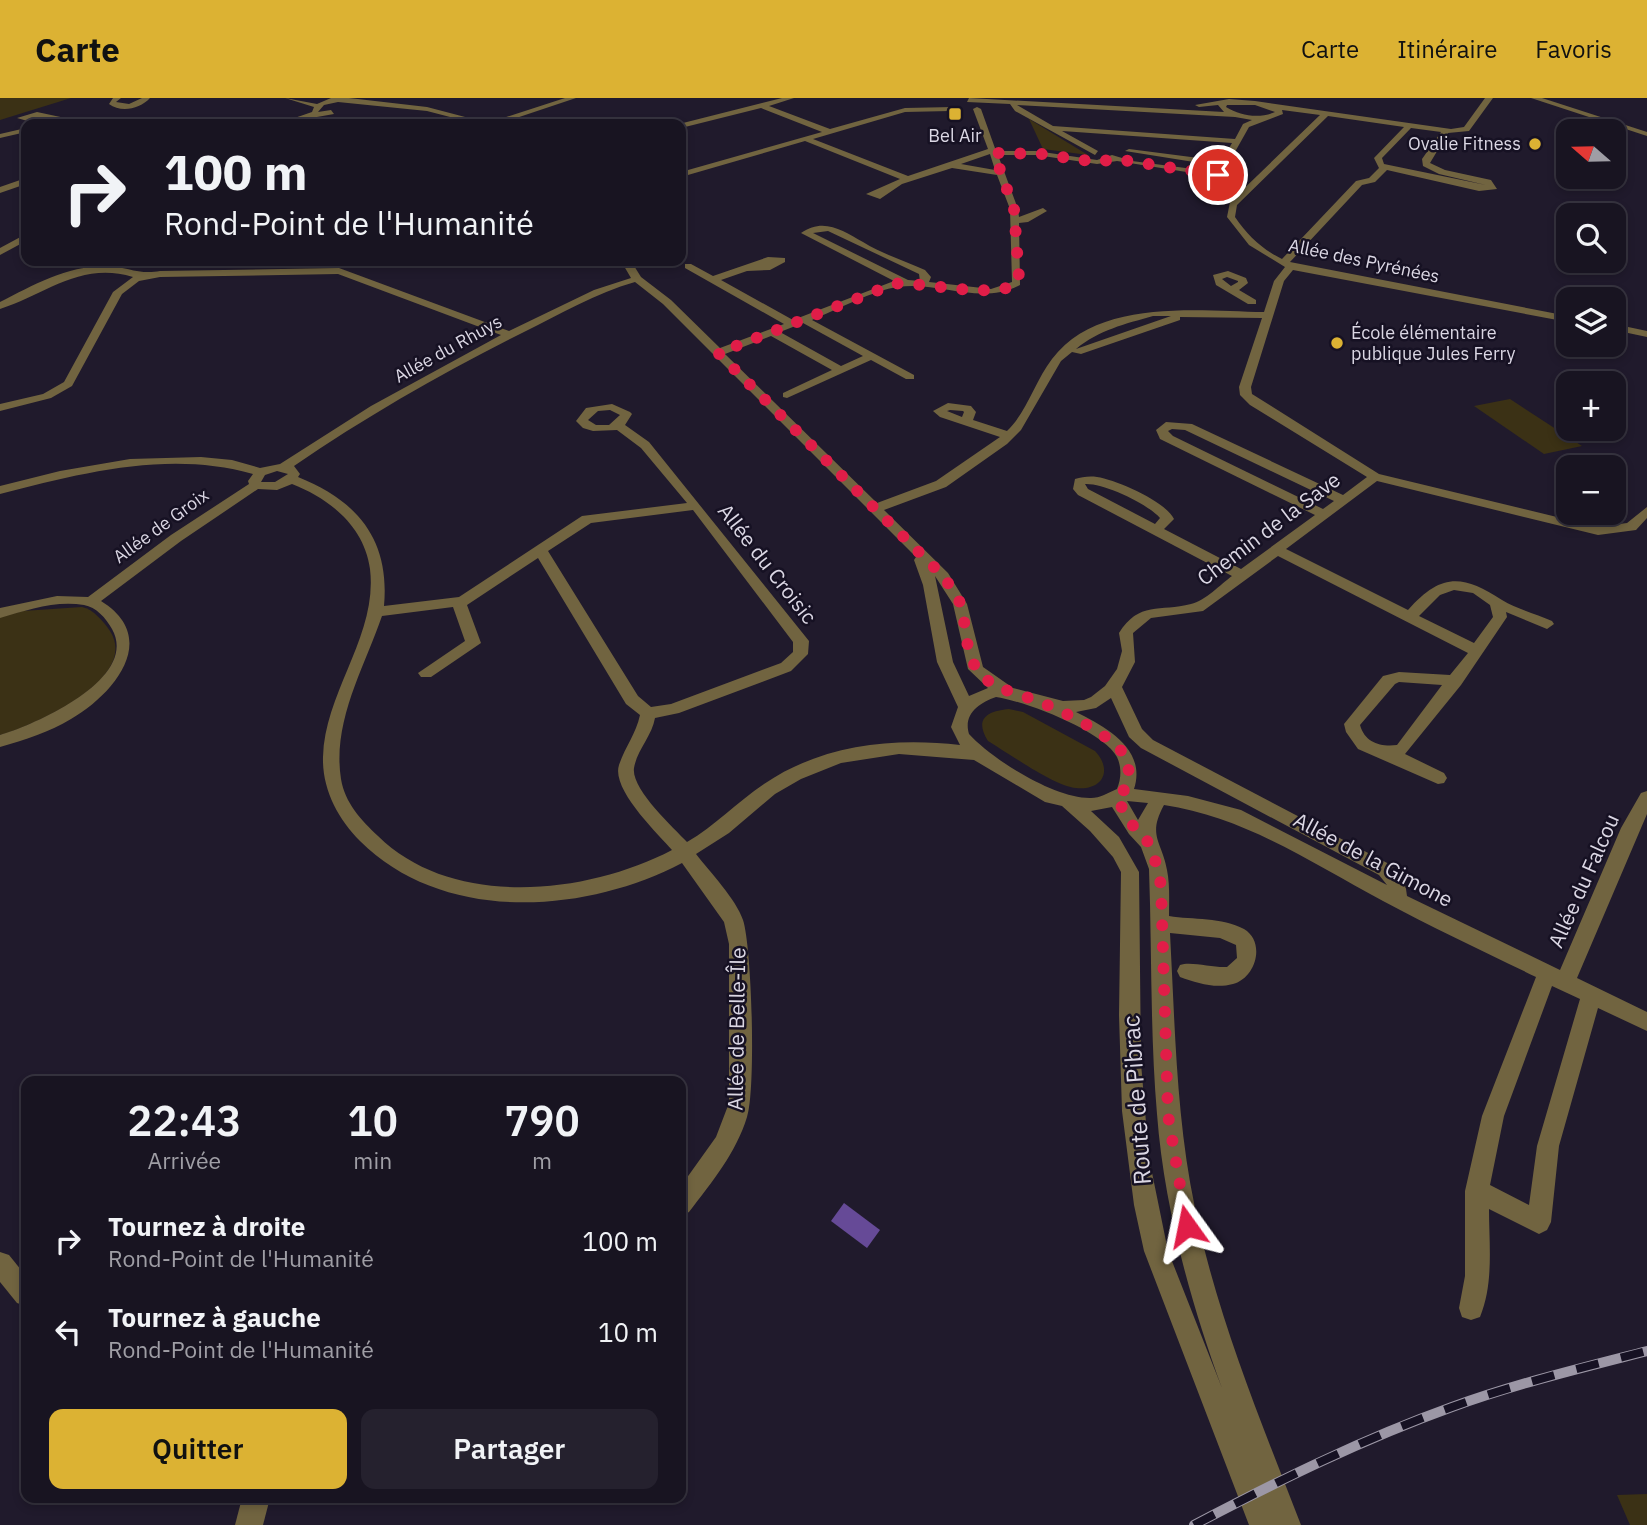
<!DOCTYPE html>
<html lang="fr">
<meta charset="utf-8">
<style>
body{margin:0;font-family:"IBM Plex Sans",sans-serif;background:#25212e;color:#f1f3f6;height:100vh;display:flex;flex-direction:column;font-size:26px;white-space:nowrap}
*{box-sizing:border-box;margin:0}
p{font-size:23px;color:#9f9ea5}
.icon{flex:none;width:38px;height:38px;fill:none;stroke:currentColor;stroke-width:2;stroke-linecap:round;stroke-linejoin:round}
.map{position:relative;flex:1;overflow:hidden}
.panel{position:absolute;left:21px;top:978px;width:665px;height:427px;display:flex;flex-direction:column;background:#181421;border-radius:14px;box-shadow:0 4px 10px #0003,0 0 0 2px #36333f}
.panel>*{flex:none}
.hud{position:absolute;left:21px;top:21px;width:665px;height:147px;border-radius:14px;box-shadow:0 4px 10px #0003,0 0 0 2px #36333f;background:#181421;color:#f1f3f6;overflow:hidden}
.needle{width:46px;rotate:290deg}
.fabs{position:absolute;left:1556px;top:21px;display:grid;gap:14px}
.fabs a{display:grid;place-items:center;width:70px;height:70px;border-radius:14px;background:#181421;box-shadow:0 4px 10px #0003,0 0 0 2px #36333f;font-size:35px}
.pin{position:absolute;display:grid;place-items:center;width:60px;height:60px;color:#fff;margin:-30px;border:4px solid #fff;border-radius:50%;box-shadow:0 2px 7px #0007}
.me{position:absolute;width:77px;margin:-38px;rotate:348deg;stroke-linejoin:round;filter:drop-shadow(0 0 5px #0008)}
.turn{display:flex;align-items:center;gap:24px;height:147px;padding:0 28px;font-size:32px}
.turn .icon{width:91px;height:91px;stroke-width:2.5}
.turn b{display:block;font-size:49px;line-height:60px}
.eta{display:flex;justify-content:space-evenly;align-items:center;height:119px;text-align:center}
.eta b{font-size:42px;font-weight:600;line-height:49px}
.button{display:flex;gap:14px;margin-top:auto;padding:14px 28px}
.button a{flex:1;height:80px;border-radius:14px;background:#dcb233;color:#111;font-size:28px;font-weight:600;line-height:80px;text-align:center}
.button a+a{background:#25212e;color:#f1f3f6}
ul{padding:0;list-style:none}
li{display:flex;align-items:center;gap:21px;height:91px;padding:0 28px}
li div{flex:1}
li b{display:block;font-size:26px}
li em{font-style:normal}
header{display:flex;align-items:center;gap:42px;box-sizing:border-box;height:98px;padding:0 35px;background:#dcb233;color:#111}
header strong{font-size:33px}
nav{display:flex;gap:38px;margin-inline-start:auto;font-size:24px}
.map>svg:first-child{display:block}
.green{fill:#3b3115}
.water{fill:#664a97}
.lines{fill:none;stroke-linecap:round;stroke-linejoin:round}
.minor{fill:#716440;fill-rule:evenodd}
.rail-casing{stroke:#9c97a6;stroke-width:10}
.rail{stroke:#161123;stroke-width:8;stroke-dasharray:23;stroke-linecap:butt}
.route{stroke:#e11d48;stroke-width:12;stroke-dasharray:0 21.6}
.poi-dot{fill:#dcb233;stroke:#161123;stroke-width:2.5}
.labels{text-anchor:middle;stroke-width:5;stroke-linejoin:round;paint-order:stroke}
.far-poi-label{font-size:18px;fill:#dbd7e4;stroke:#161123}
.far-street-label{font-size:18px;fill:#dbd7e4;stroke:#161123}
.street-label{font-size:21px;fill:#dbd7e4;stroke:#161123}
.near-street-label{font-size:24px;fill:#dbd7e4;stroke:#161123}
</style>
<header>
<strong>Carte</strong>
<nav><a>Carte</a><a>Itinéraire</a><a>Favoris</a></nav>
</header>
<div class="map">
<svg width="1647" height="1427" viewBox="0 0 1647 1427">
<rect width="100%" height="100%" fill="#201a2c"/>
<!-- green -->
<g class="green">
<polygon points="0,0 71,0 0,22"/>
<polygon points="1029,21 1088,57 1043,51"/>
<polygon points="1510,301 1582,348 1544,356 1474,308"/>
<path d="M82,509C93,511 104,524 110,533C141,581 32,628 0,637V519L23,513Z"/>
<path d="M1009,611L1023,614L1095,653C1113,672 1103,693 1076,690C1054,688 1008,655 988,643C974,621 987,613 1009,611Z"/>
<polygon points="1647,1396 1647,1427 1630,1427 1617,1397"/>
</g>
<!-- water -->
<polygon class="water" points="844,1105 880,1132 867,1150 831,1123"/>
<g class="lines">
<!-- minor -->
<g class="minor">
<path d="M113,0H121L116,4L129,6L142,0H150C140,11 121,15 109,6Z"/>
<polygon points="285,0 317,6 331,0 349,0 427,9 488,25 565,0 576,0 498,26 477,26 427,13 338,4 324,7 318,14 331,12 334,16 277,26 312,14 314,9"/>
<path d="M782,0H794L769,8L830,31L905,10L953,9L950,13L905,14L813,41L908,78L988,51L973,11L977,9L981,11L996,53H1036L1097,62L1112,57L1132,63L1216,74L1219,68L1125,53L1129,51L1222,63L1232,45L1062,33L1098,53L1095,57L1015,13L1010,6L967,4L969,0L1224,14L1218,7L1199,9L1195,7L1229,1L1255,3L1451,31L1464,29L1485,0H1493L1469,33L1448,35L1430,65L1445,72L1491,82L1497,91L1479,93L1387,72L1375,84L1362,87L1290,164L1568,218V224L1293,172L1284,183L1251,289L1252,296L1379,376L1598,429L1627,425L1647,409V420L1636,432L1598,437L1377,383L1286,451L1408,512C1441,475 1462,476 1502,502C1517,511 1536,516 1552,523L1554,526L1547,531L1506,514L1507,519L1461,587L1405,656L1444,675L1447,680L1444,685L1438,686L1358,651L1346,634L1344,626L1383,578L1399,574L1450,577L1468,555L1278,458L1203,513L1151,520L1133,535L1135,564L1122,589L1142,631L1153,642L1391,767L1405,784L1407,798L1560,872L1621,730L1641,695L1647,693V716L1577,880L1647,914V933L1598,910L1559,1048L1551,1124L1547,1132L1539,1136L1489,1111C1489,1146 1494,1185 1480,1219L1471,1222L1462,1219L1459,1210L1465,1178V1093L1482,1018L1536,879C1485,854 1433,830 1383,803C1312,765 1245,719 1164,707C1147,738 1162,743 1167,772C1170,787 1169,803 1169,818C1193,822 1222,819 1244,831C1266,844 1256,880 1233,886C1215,891 1197,885 1180,879L1177,873L1180,867C1191,863 1213,870 1227,869L1237,860L1236,847L1220,840L1170,835C1175,927 1176,1019 1195,1110C1217,1219 1261,1323 1301,1427H1249L1144,1153L1134,1107L1122,1013L1119,917L1121,774L1113,759L1090,733L1062,708L1045,704L974,662L899,656L841,665L801,681L775,696L729,735L696,756C710,774 736,801 743,822C752,849 756,992 747,1019C736,1055 712,1084 689,1114L681,1118V1088L716,1039L729,1005V846L724,824L682,765C585,816 443,826 360,743C338,721 322,691 323,659C325,593 378,537 370,471C364,428 330,401 292,386L277,392L258,391L181,443L101,503C161,540 114,596 71,621C49,634 25,642 0,649V637C34,627 140,581 112,531C106,520 96,509 84,507C56,502 27,512 0,520V510L57,498L88,499L171,437L249,386L248,383L253,376C169,352 82,375 0,396V388L60,373L130,361L201,359L232,362L260,370L280,366L371,308L501,237L338,176L160,179L139,183L122,196L72,288L51,300L0,313V306L43,296L64,284L113,194L133,179C81,163 46,196 0,211V204C33,187 69,167 107,168C127,169 140,177 160,173L339,170L509,233L594,192L631,180L621,163H631L641,179L671,202L720,250L784,226L685,170V166H691L713,178L768,159L785,160V164L770,172L747,173L721,182L793,222L894,183L801,135C824,119 843,133 863,144C882,156 905,163 925,172L931,179L929,184L991,191L1012,184L1010,111L997,77L952,70L902,86L880,101L866,96L900,81L805,43L681,79V74L822,34L761,10L681,30L679,26ZM1017,7L1235,19L1252,22L1243,26L1235,41L1053,28ZM1227,7H1255L1275,14C1259,21 1241,18 1226,9ZM1282,12L1320,17L1230,104L1227,119L1249,147L1285,169L1274,183L1264,214C1197,213 1098,200 1052,261C1035,283 1027,314 1007,333L973,322L976,314L971,308L948,305L933,313L940,319L1000,339L936,383L877,405L725,256L771,238L832,272L783,295V299L787,300L871,262L906,281H914V277L812,222C836,212 874,192 898,189C940,183 980,208 1020,187L1019,125L1028,124L1047,113L1043,110L1019,119L1018,111L998,57H1036L1097,66L1117,63L1218,79L1222,77L1249,29L1283,16ZM1328,18L1404,29L1374,60L1379,70L1369,80L1356,83L1282,161C1262,151 1248,138 1235,119L1237,107ZM1411,30L1441,34L1422,61L1423,68L1439,76L1486,87L1384,66L1382,60ZM990,56L995,72L961,66ZM828,133L919,176L920,183L908,182L813,135ZM635,184L663,206L916,459L914,462L923,487L937,564L958,609L951,629L960,647C892,639 821,647 764,686C737,704 715,728 687,744C673,729 631,691 634,670C637,652 652,638 655,620L679,615L791,573L808,556L809,543L649,344L625,327L632,316L630,314L612,306L586,310L576,323L583,330L593,333L617,332L641,350L687,405L582,418L459,499L384,508C390,442 358,403 298,379L300,376L294,368C367,318 444,274 524,234C560,216 596,195 635,184ZM1153,218H1171L1076,251C1099,232 1125,226 1153,218ZM1180,219L1262,220L1239,289L1240,297L1250,307L1367,379L1343,397L1192,326L1166,324L1156,332L1160,341L1315,417L1241,471L1164,431L1174,421C1165,403 1117,382 1097,379C1089,378 1082,379 1075,381L1073,391L1078,397L1232,478C1221,486 1205,503 1191,506C1160,514 1139,503 1119,535L1122,553L1117,571L1105,588L1091,599L1084,602L1063,603L1013,590L983,569L967,506L948,475L884,412L946,389L1007,346L1021,332L1061,263L1072,254L1081,256L1180,222ZM803,225L863,258L841,268L780,234ZM610,312L620,317L609,327H596L588,322L598,313ZM950,312L963,313L964,314L962,319L947,313ZM1172,331L1185,332L1334,403L1323,411L1173,338L1168,333ZM277,373L288,376L275,384H261L265,377ZM1085,386C1104,385 1148,406 1160,420L1155,426L1088,391ZM693,412L793,544V554L781,565L671,606L651,609L638,598L548,453L591,425ZM538,460L626,606L640,617C636,636 625,649 619,667C611,691 657,735 672,752C586,797 452,811 378,738C361,722 345,705 341,681C332,624 364,570 382,518L453,509L465,543L418,575L421,579H431L481,545L467,507ZM935,478L953,506L968,571L988,590L969,598L953,564ZM1454,492L1473,495L1490,507L1493,519L1474,545L1419,518L1440,497ZM1399,584L1442,587L1397,647C1381,649 1365,645 1360,627L1395,586ZM996,599C1025,603 1103,633 1117,659C1122,670 1121,681 1117,691C1108,695 1100,700 1091,700C1055,701 993,662 969,636C963,616 979,605 996,599ZM1111,600L1129,639L1141,650L1379,777L1387,787L1241,712L1188,698L1134,691C1147,651 1106,629 1076,614L1096,610ZM1127,703L1148,705L1138,722ZM1112,709L1129,736L1141,749L1149,771C1152,852 1150,935 1157,1016C1164,1108 1190,1203 1222,1290L1168,1153L1149,1060L1141,965L1139,774L1119,739L1091,713ZM1552,888L1580,901L1537,1048L1529,1107L1490,1087L1504,1018Z"/>
<polygon points="1531,0 1542,0 1647,34 1647,38"/>
<path d="M37,14L84,24L85,26C67,27 47,16 30,20L50,26H38L17,20Z"/>
<polygon points="26,30 26,34 0,40 0,36"/>
<polygon points="23,81 26,81 26,86 0,95 0,89"/>
<polygon points="26,136 26,143 0,157 0,150"/>
<path d="M1228,173L1246,180L1248,185L1239,192L1256,202V206H1248L1216,187L1213,177ZM1227,179L1238,183V184L1231,188L1222,181Z"/>
<polygon points="1614,226 1647,233 1647,239 1614,232"/>
<polygon points="0,1154 9,1157 26,1178 26,1208 17,1205 0,1184"/>
<polygon points="242,1400 270,1400 263,1427 235,1427"/>
</g>
<defs>
<path id="rail" d="M1194,1427C1278,1383 1363,1341 1452,1309C1515,1286 1581,1270 1647,1253"/>
</defs>
<!-- rail casing -->
<use href="#rail" class="rail-casing"/>
<!-- rail -->
<use href="#rail" class="rail"/>
</g>
<g class="lines">
<!-- route -->
<path class="route" d="M1187,1128L1168,1017L1161,788L1158,771L1149,745L1135,731L1116,700L1127,689C1128,681 1130,670 1127,662C1118,638 1048,605 1023,598C1009,593 996,590 985,580C963,562 968,529 960,505C956,495 949,487 943,478L718,255L894,186C918,182 1012,206 1019,180L1014,111L994,55L1041,56L1097,64L1116,61L1218,77"/>
</g>
<!-- markers -->
<g class="poi-dot">
<rect x="948" y="9" width="14" height="14" rx="3.5"/>
<circle cx="1535" cy="46" r="7"/>
<circle cx="1337" cy="245" r="7"/>
</g>
<g class="labels">
<!-- far-poi labels -->
<g class="far-poi-label">
<text x="955" y="44">Bel Air</text>
<text x="1521" y="52" text-anchor="end">Ovalie Fitness</text>
<text x="1351" y="241" text-anchor="start">École élémentaire<tspan x="1351" dy="21">publique Jules Ferry</tspan></text>
</g>
<!-- far-street labels -->
<g class="far-street-label">
<text transform="translate(1364 163) rotate(12)" y="6">Allée des Pyrénées</text>
<text transform="translate(448 251) rotate(-29)" y="6">Allée du Rhuys</text>
<text transform="translate(161 428) rotate(-36)" y="6">Allée de Groix</text>
</g>
<!-- street labels -->
<g class="street-label">
<text transform="translate(1269 431) rotate(-37)" y="7">Chemin de la Save</text>
<text transform="translate(767 466) rotate(52)" y="7">Allée du Croisic</text>
<text transform="translate(1373 762) rotate(28)" y="7">Allée de la Gimone</text>
<text transform="translate(1584 783) rotate(-66)" y="7">Allée du Falcou</text>
<text transform="translate(737 931) rotate(-89)" y="7">Allée de Belle-Île</text>
</g>
<!-- near-street labels -->
<g class="near-street-label">
<text transform="translate(1137 1002) rotate(-94)" y="8">Route de Pibrac</text>
</g>
</g>
</svg>
<div class="fabs">
<a><svg class="needle" viewBox="-14 -14 28 28"><path d="M0-13l5 13h-10z" fill="#e53935"/><path d="M0 13l5-13h-10z" fill="#9f9ea5"/></svg></a>
<a><svg class="icon" aria-label="search" viewBox="0 0 24 24"><circle cx="10" cy="10" r="6"/><path d="M15 15l6 6"/></svg></a>
<a><svg class="icon" aria-label="layers" viewBox="0 0 24 24"><path d="M12 4l9 5-9 5-9-5zM3 14l9 5 9-5"/></svg></a>
<a>+</a>
<a>−</a>
</div>
<div class="pin" style="left:1218px;top:77px;background:#d93025"><svg class="icon" aria-label="arrive" viewBox="0 0 24 24"><path d="M6 21V4h12l-3 4 3 4H6"/></svg></div>
<svg class="me" style="left:1187px;top:1128px" viewBox="-20 -20 40 40"><path d="M0-17L14 15 0 8-14 15z" fill="#e11d48" stroke="#fff" stroke-width="4"/></svg>
<div class="hud">
<div class="turn"><svg class="icon" aria-label="right" viewBox="0 0 24 24"><path d="M7 20v-9h11M14 6l5 5-5 5"/></svg><div><b>100 m</b>Rond-Point de l'Humanité</div></div>
</div>
<section class="panel">
<div class="eta">
<div><b>22:43</b><p>Arrivée</p></div>
<div><b>10</b><p>min</p></div>
<div><b>790</b><p>m</p></div>
</div>
<ul>
<li><svg class="icon" aria-label="right" viewBox="0 0 24 24"><path d="M7 20v-9h11M14 6l5 5-5 5"/></svg><div><b>Tournez à droite</b><p>Rond-Point de l'Humanité</p></div><em>100 m</em></li>
<li><svg class="icon" aria-label="left" viewBox="0 0 24 24"><path d="M17 20v-9H6M10 6l-5 5 5 5"/></svg><div><b>Tournez à gauche</b><p>Rond-Point de l'Humanité</p></div><em>10 m</em></li>
</ul>
<div class="button"><a>Quitter</a><a>Partager</a></div>
</section>
</div>
